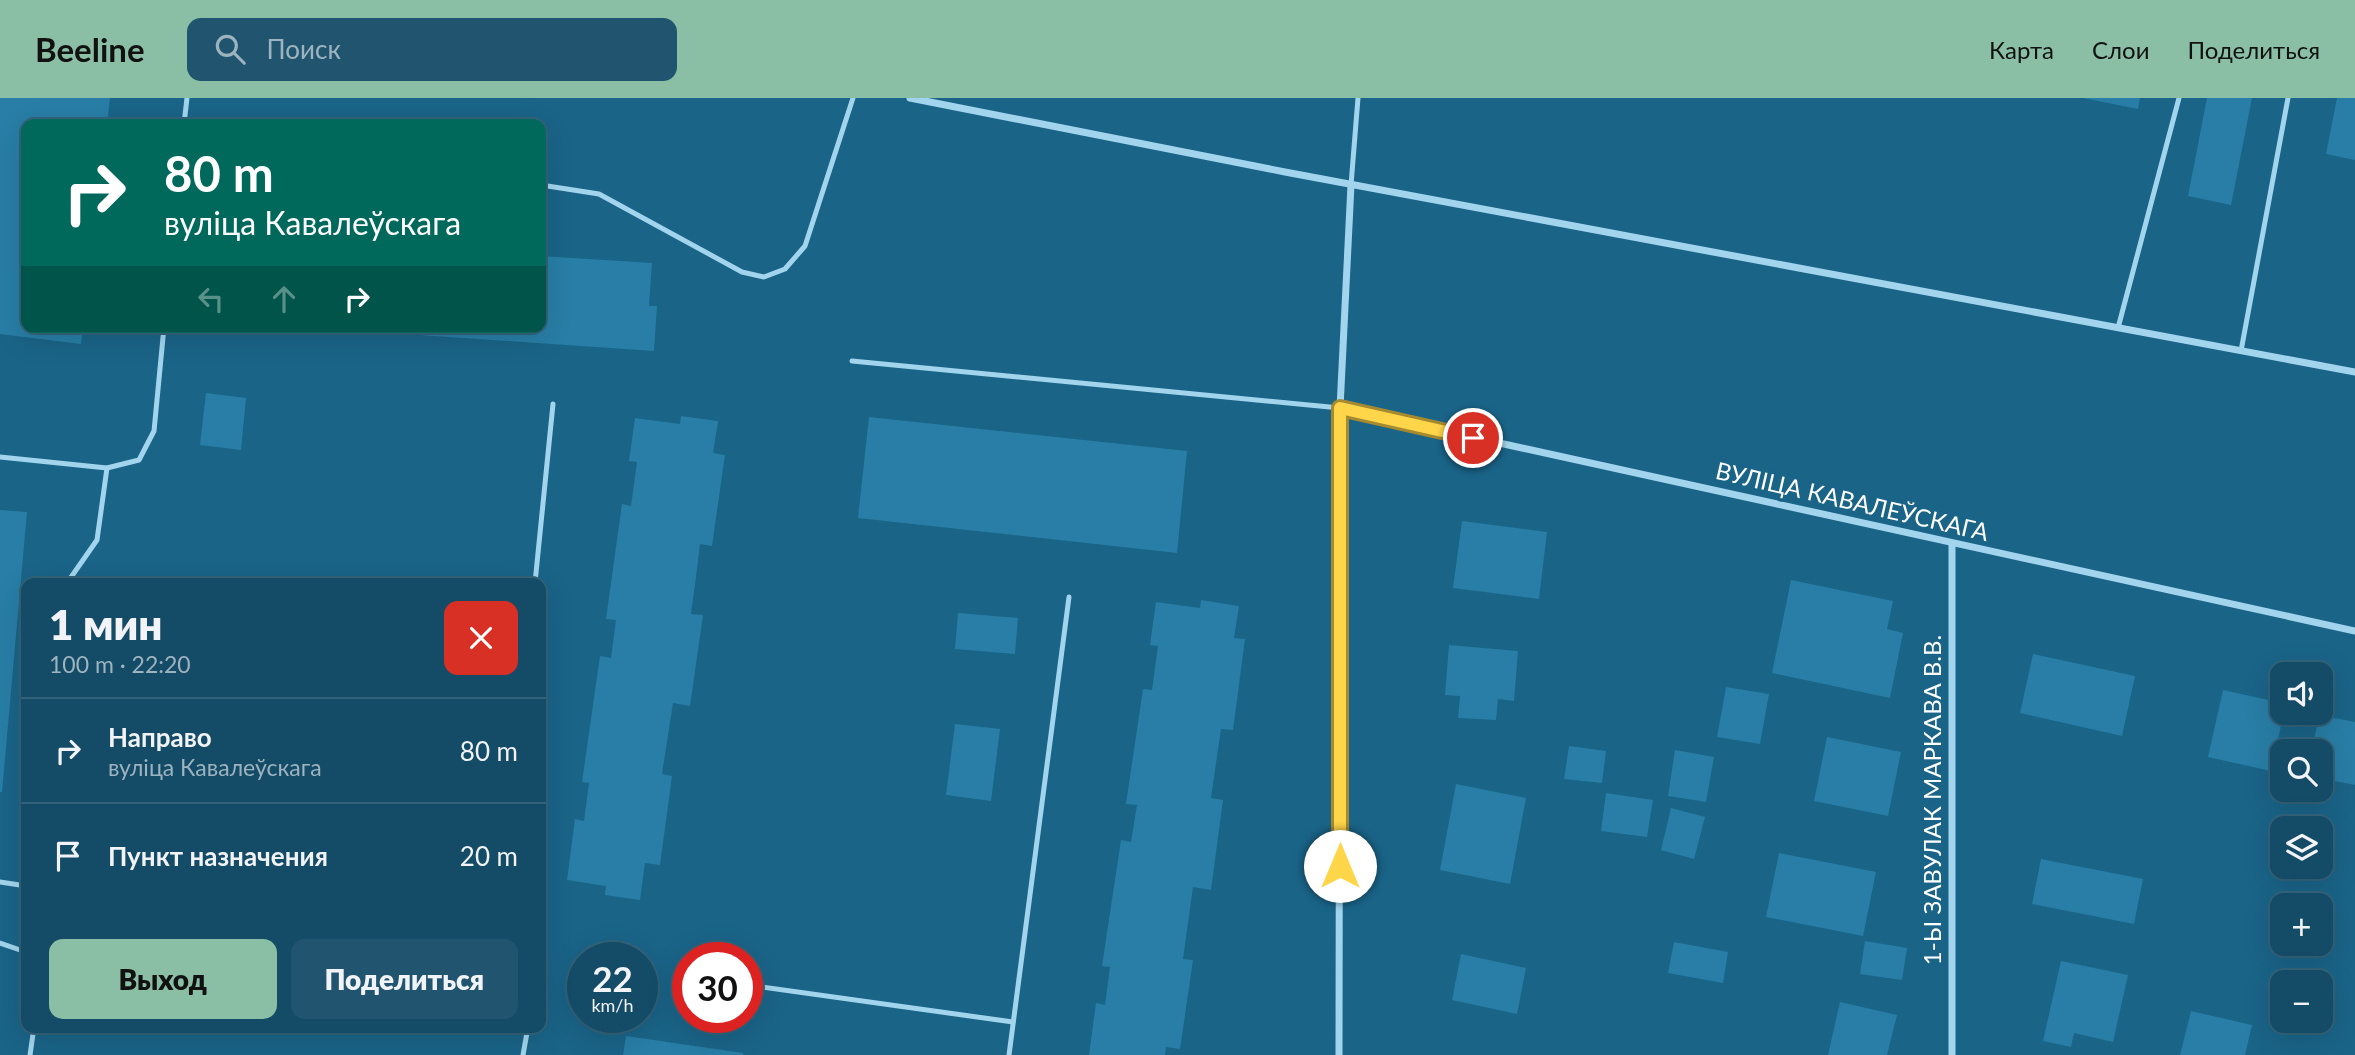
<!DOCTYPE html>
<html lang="ru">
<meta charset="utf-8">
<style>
body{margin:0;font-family:Lato,sans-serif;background:#21556f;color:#f1f3f6;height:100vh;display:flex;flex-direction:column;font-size:26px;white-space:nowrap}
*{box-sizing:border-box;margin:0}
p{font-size:23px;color:#9db3bf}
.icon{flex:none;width:38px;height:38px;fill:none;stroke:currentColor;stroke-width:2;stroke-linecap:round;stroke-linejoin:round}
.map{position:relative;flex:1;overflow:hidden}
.side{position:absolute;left:21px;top:480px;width:525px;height:455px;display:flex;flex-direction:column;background:#144b66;border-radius:14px;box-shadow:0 7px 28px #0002,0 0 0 2px #33637a}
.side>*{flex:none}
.guide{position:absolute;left:21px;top:21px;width:525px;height:214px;border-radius:14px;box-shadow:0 7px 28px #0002,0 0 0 2px #33637a;background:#00695c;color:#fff;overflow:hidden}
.controls{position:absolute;left:2270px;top:564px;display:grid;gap:14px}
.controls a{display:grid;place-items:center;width:63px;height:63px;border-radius:14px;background:#144b66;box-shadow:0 7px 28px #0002,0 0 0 2px #33637a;font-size:35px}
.speed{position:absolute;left:567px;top:844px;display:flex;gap:14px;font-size:35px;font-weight:700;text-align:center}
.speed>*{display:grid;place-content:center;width:91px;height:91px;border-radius:50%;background:#144b66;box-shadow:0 7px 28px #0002,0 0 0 2px #33637a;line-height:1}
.speed small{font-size:18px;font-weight:400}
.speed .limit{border:10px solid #d22;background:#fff;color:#111}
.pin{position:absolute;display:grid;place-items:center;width:60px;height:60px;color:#fff;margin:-30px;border:4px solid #fff;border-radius:50%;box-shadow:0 2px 7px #0007}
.me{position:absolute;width:77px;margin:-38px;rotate:0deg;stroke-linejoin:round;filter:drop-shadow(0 0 5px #0008)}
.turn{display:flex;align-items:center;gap:24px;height:147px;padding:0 28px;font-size:32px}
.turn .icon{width:91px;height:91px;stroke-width:2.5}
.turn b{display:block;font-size:49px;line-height:60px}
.lanes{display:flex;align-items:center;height:66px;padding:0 28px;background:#0003;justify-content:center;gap:35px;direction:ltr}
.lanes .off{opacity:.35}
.round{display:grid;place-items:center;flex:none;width:74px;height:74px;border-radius:14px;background:#21556f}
.head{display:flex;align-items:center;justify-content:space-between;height:119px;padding:0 28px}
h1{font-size:42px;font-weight:800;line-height:52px}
.cta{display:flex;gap:14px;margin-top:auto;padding:14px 28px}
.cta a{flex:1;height:80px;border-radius:14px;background:#8abfa5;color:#111;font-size:28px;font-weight:800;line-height:80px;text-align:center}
.cta a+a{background:#21556f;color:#f1f3f6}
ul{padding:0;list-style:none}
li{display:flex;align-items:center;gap:21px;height:105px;padding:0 28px;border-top:2px solid #33637a}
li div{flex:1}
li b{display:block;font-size:26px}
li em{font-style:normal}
header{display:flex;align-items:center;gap:42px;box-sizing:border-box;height:98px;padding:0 35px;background:#8abfa5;color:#111}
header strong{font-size:33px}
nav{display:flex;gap:38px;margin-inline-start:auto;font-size:24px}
.search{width:490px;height:63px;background:#21556f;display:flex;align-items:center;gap:18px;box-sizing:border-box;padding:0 24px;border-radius:14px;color:#9db3bf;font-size:26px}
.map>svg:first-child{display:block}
.building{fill:#287ea6}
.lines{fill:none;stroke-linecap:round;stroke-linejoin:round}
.lane{stroke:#a2d5ed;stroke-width:5}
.street{stroke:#a2d5ed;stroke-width:7}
.route-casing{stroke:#a68a30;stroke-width:18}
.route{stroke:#ffd54a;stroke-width:12}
.labels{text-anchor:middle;stroke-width:7;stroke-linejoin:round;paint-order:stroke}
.street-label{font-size:24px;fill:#fff;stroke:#1a6488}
</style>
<header>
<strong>Beeline</strong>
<div class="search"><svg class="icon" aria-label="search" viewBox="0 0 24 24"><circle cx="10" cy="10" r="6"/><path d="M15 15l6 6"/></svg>Поиск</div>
<nav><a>Карта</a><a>Слои</a><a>Поделиться</a></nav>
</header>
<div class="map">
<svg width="2355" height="957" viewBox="0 0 2355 957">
<rect width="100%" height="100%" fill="#1a6488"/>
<!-- building -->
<g class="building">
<polygon points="0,0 110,0 107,26 26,26 26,229 83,229 81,246 0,236"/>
<polygon points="2083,0 2140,0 2138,11"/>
<polygon points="2207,0 2252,0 2231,107 2188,98"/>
<polygon points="2337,0 2355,0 2355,62 2326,56"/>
<polygon points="541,158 652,165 649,208 657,208 654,253 333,231 541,229"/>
<polygon points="206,295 246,300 241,352 200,347"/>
<polygon points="681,318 718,323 713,355 725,357 712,448 700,446 696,479 691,516 703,517 690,608 673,605 662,676 672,678 660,767 645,765 640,802 605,797 606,788 567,782 575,721 584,723 589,685 582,684 600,558 611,560 616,522 606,521 622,406 631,408 637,364 629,363 635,320 680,326"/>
<polygon points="869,319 1187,353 1177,455 858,420"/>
<polygon points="0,412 27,414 2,694 0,694"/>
<polygon points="1462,423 1547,434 1539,501 1453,490"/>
<polygon points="1791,482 1893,503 1887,531 1903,535 1890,600 1772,575"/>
<polygon points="1201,502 1239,508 1234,540 1245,541 1233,632 1221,631 1211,700 1223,702 1211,792 1193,789 1183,861 1193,862 1180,951 1166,949 1165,957 1089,957 1096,905 1105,907 1110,869 1102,868 1121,742 1131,744 1137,707 1126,706 1143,591 1152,592 1158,548 1150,547 1156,504 1200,510"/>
<polygon points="958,515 1018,520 1015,556 955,551"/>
<polygon points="1449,547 1518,553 1514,603 1498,601 1496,622 1458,620 1460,598 1445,597"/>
<polygon points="2033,556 2135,578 2122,638 2020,615"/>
<polygon points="1726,589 1769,596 1760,646 1717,639"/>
<polygon points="2223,592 2282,605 2284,614 2271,673 2208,659"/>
<polygon points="2319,617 2355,624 2355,687 2320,680 2320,653 2312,653"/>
<polygon points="955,626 1000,631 991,703 946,697"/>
<polygon points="1827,639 1901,654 1888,718 1814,703"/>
<polygon points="1569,648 1606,653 1602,685 1564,681"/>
<polygon points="1675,652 1714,659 1706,704 1668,698"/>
<polygon points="1456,686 1526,700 1510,786 1440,772"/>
<polygon points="1606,695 1653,702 1647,739 1601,733"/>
<polygon points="1671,710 1705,719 1694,761 1661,752"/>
<polygon points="1779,755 1876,774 1863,838 1766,819"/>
<polygon points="2041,761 2143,781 2134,826 2032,806"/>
<polygon points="1865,843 1907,850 1902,882 1860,876"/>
<polygon points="1674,844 1728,854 1723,885 1668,875"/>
<polygon points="1461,856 1526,870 1517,916 1452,902"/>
<polygon points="2061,863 2128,877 2113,944 2074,935 2071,949 2043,943"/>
<polygon points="1840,904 1897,917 1887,957 1828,957"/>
<polygon points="2191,913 2252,927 2245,957 2180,957"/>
<polygon points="626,938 743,955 743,957 623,957"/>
</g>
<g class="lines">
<!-- lane -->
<g class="lane">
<polyline points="184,26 187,0"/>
<polyline points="541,87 599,96 742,174 764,179 785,171 805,148 853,0"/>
<polyline points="1351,87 1358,0"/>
<polyline points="2118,230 2179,0"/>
<polyline points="2241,253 2288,0"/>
<polyline points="852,263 1340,310"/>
<polyline points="0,359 107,370 139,362 154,333 164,229"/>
<polyline points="67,485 97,442 107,370"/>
<polyline points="535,485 553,306"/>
<polyline points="0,784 26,788"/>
<polyline points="0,845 26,854"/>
<polyline points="747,887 1013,924"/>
<polyline points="30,957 34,929"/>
<polyline points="523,957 528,929"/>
<polyline points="1009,957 1069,499"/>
</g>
<!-- street -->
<g class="street">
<polyline points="910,0 1285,74 2355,274"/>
<polyline points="1340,310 2355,533"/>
<polyline points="1952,446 1952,957"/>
<polyline points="1339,957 1340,310 1351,87"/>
</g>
</g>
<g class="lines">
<defs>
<polyline id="route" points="1340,768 1340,310 1473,340"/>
</defs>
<!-- route casing -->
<use href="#route" class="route-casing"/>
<!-- route -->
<use href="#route" class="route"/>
</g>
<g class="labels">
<!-- street labels -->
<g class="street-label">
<text transform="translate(1852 404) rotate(13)" y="8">ВУЛІЦА КАВАЛЕЎСКАГА</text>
<text transform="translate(1933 702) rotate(-90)" y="8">1-Ы ЗАВУЛАК МАРКАВА В.В.</text>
</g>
</g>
</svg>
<div class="controls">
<a><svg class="icon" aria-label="sound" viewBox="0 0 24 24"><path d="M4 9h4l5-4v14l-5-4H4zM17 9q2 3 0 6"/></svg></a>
<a><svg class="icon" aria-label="search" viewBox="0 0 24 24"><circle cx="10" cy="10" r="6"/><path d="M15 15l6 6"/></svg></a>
<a><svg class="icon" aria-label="layers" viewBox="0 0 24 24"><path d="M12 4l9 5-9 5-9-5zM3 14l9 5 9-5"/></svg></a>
<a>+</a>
<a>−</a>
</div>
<div class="speed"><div>22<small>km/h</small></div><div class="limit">30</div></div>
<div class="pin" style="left:1473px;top:340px;background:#d93025"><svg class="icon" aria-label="arrive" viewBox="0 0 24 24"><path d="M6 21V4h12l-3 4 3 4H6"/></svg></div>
<svg class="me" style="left:1340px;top:768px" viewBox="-20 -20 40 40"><circle r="19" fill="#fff"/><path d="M0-13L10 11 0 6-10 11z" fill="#ffd54a"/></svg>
<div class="guide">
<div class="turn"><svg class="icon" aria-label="right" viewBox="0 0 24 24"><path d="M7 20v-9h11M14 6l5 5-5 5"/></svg><div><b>80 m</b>вуліца Кавалеўскага</div></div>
<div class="lanes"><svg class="icon off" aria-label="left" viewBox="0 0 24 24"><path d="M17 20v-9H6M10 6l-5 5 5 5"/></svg><svg class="icon off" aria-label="ahead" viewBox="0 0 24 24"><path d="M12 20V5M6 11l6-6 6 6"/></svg><svg class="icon" aria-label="right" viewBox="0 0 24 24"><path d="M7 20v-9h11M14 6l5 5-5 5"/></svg></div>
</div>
<section class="side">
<div class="head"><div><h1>1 мин</h1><p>100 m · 22:20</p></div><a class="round" style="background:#d93025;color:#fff"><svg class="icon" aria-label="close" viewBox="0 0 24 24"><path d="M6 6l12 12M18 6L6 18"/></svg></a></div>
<ul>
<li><svg class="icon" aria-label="right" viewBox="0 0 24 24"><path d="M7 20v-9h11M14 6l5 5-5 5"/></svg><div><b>Направо</b><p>вуліца Кавалеўскага</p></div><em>80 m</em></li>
<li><svg class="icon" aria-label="arrive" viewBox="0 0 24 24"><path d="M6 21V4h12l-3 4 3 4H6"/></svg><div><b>Пункт назначения</b></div><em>20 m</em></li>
</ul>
<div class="cta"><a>Выход</a><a>Поделиться</a></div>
</section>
</div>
